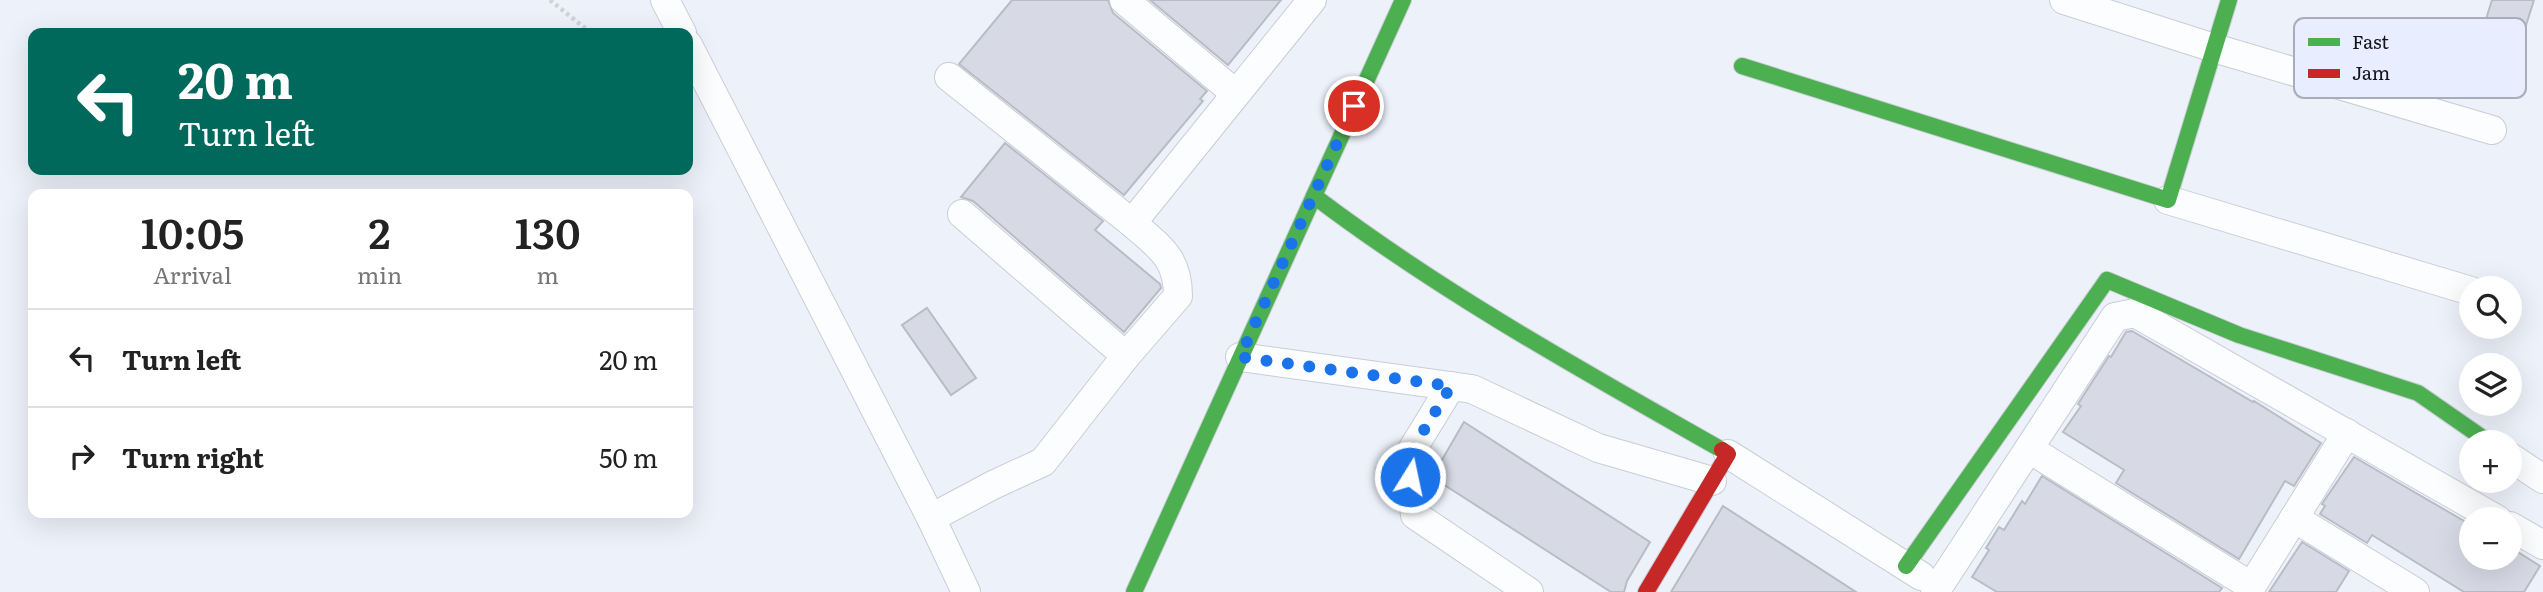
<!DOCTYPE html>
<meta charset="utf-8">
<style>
body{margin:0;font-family:Literata,serif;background:#f2f2f2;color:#222;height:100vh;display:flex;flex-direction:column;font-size:26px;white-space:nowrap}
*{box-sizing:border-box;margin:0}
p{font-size:23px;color:#767676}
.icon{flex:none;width:38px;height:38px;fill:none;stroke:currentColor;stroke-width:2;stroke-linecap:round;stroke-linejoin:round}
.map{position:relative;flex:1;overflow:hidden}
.side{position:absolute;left:28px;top:189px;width:665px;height:329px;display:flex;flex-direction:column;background:#fff;border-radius:14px;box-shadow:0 7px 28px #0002}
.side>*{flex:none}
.top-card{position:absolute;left:28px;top:28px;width:665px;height:147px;border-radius:14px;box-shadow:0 7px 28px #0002;background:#00695c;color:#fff;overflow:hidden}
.controls{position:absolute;left:2459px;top:276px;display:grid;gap:14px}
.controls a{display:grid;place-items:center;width:63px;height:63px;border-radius:50%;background:#fff;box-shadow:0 7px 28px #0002;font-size:35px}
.pin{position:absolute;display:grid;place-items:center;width:60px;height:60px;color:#fff;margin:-30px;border:4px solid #fff;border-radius:50%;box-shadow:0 2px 7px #0007}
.me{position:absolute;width:77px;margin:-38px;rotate:10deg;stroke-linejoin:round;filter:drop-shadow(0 0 5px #0008)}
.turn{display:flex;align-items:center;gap:24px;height:147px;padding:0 35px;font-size:32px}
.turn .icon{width:91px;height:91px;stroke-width:2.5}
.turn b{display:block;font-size:49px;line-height:60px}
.eta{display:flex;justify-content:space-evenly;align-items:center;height:119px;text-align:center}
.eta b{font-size:42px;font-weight:600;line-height:49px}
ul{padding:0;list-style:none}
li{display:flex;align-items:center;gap:21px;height:98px;padding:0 35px;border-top:2px solid #e0e0e0}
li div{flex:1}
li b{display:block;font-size:26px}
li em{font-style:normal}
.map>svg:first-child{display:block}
.building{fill:#d7dae5;stroke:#b9bcc5;stroke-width:2}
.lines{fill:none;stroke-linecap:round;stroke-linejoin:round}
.street-casing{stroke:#c9cdd6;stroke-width:30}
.fast-casing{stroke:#c9cdd6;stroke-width:18}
.jam-casing{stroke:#c9cdd6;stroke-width:18}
.path{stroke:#d1d2d5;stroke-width:4.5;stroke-dasharray:3.5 3.5;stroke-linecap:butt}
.street{stroke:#fcfdfe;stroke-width:28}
.fast{stroke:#4caf50;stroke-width:16}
.jam{stroke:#c62828;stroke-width:16}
.route{stroke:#1a73e8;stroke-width:12;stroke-dasharray:0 21.6}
.key{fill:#e8eeff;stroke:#a8adbc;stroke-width:2}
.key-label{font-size:19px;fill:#12151e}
</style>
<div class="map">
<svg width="2543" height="592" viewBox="0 0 2543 592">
<rect width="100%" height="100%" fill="#edf1fa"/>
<!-- building -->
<g class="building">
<polygon points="1012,0 1108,0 1113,13 1207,91 1200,99 1203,101 1124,195 959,64"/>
<polygon points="1150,0 1281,0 1228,65"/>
<polygon points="2492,0 2534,0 2520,44 2482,32"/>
<polygon points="1005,143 1103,221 1095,230 1160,284 1161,288 1124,332 973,201 961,197"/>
<polygon points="927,308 976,378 951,395 902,325"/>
<polygon points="2132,331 2253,402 2254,401 2321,443 2294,486 2285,481 2239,559 2116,483 2124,470 2063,432 2081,406 2078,404 2109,356 2111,357 2126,332"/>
<polygon points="1464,422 1650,542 1627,581 1624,592 1611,592 1432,477"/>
<polygon points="2354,457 2471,525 2471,558 2510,558 2510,547 2540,566 2524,592 2464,592 2372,535 2367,543 2320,514 2325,506 2322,504"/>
<polygon points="2042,476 2222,588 2219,592 1997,592 1972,577 1989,550 1986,548 1999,527 2004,530 2022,501 2025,504"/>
<polygon points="1723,506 1856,592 1671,592"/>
<polygon points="2302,542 2349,571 2336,592 2269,592"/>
</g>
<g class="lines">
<defs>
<g id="street">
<polyline points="665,0 682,33"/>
<polyline points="1124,0 1235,93"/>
<polyline points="2064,0 2214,48 2492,130"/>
<polyline points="688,45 931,518 966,592"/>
<polyline points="949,77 1132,223"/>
<polyline points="2168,200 2471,291"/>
<path d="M1126,356L1178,296C1178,257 1159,247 1132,223L1312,0"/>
<polyline points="1240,357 1472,389 1598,448 1712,481"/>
<polyline points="1451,386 1407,458 1415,515 1529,592"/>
<polyline points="2029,449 2251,586"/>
<polyline points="1728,454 1921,576"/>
<polyline points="2510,457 2543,479"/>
<polyline points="931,518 993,485 1043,462 1126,356 962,214"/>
<polyline points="2294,518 2415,592"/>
<polyline points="2510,526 2543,545"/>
<polyline points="1935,592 2115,317 2135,313 2498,520"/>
<polyline points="2248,592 2347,433"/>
</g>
<g id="fast">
<polyline points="1742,66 2168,200 2229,0"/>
<path d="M1314,196C1442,293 1583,371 1722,450"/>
<polyline points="1906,566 2107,280 2239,335 2418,393 2490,443"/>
<polyline points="1134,592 1403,0"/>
</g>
<polyline id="jam" points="1646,592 1728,454 1722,450"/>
</defs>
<!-- street casing -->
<use href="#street" class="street-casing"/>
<!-- fast casing -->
<use href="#fast" class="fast-casing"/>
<!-- jam casing -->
<use href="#jam" class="jam-casing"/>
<!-- path -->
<polyline class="path" points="550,0 591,33"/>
<!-- street -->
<use href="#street" class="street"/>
<!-- fast -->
<use href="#fast" class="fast"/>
<!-- jam -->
<use href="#jam" class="jam"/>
</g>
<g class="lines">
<!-- route -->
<polyline class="route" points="1354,106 1240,357 1451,386 1407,458 1410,477"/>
</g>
<!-- legend -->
<rect x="2294" y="18" width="232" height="80" rx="10" class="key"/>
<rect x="2308" y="38" width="32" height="8" fill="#4caf50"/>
<rect x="2308" y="69" width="32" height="9" fill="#c62828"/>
<g class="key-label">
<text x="2352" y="49">Fast</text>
<text x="2352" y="80">Jam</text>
</g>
</svg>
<div class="controls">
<a><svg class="icon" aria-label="search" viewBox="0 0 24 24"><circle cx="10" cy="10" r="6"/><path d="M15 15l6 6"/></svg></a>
<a><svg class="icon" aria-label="layers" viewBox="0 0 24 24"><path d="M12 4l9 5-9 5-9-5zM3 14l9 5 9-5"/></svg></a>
<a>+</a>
<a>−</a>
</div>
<div class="pin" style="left:1354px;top:106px;background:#d93025"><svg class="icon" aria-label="arrive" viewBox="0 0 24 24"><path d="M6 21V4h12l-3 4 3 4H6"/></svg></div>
<svg class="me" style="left:1410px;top:477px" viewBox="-20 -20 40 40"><circle r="17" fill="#1a73e8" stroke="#fff" stroke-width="3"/><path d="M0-11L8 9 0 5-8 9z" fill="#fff"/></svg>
<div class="top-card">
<div class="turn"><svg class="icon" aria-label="left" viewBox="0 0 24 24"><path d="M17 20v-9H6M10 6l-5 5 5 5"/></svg><div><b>20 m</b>Turn left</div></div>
</div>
<section class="side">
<div class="eta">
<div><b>10:05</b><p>Arrival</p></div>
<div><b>2</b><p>min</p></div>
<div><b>130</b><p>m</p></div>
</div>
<ul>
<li><svg class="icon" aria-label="left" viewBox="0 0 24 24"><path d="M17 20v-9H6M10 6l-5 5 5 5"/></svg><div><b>Turn left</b></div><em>20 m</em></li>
<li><svg class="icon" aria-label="right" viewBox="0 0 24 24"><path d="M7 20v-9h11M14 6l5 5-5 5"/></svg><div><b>Turn right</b></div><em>50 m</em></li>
</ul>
</section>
</div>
